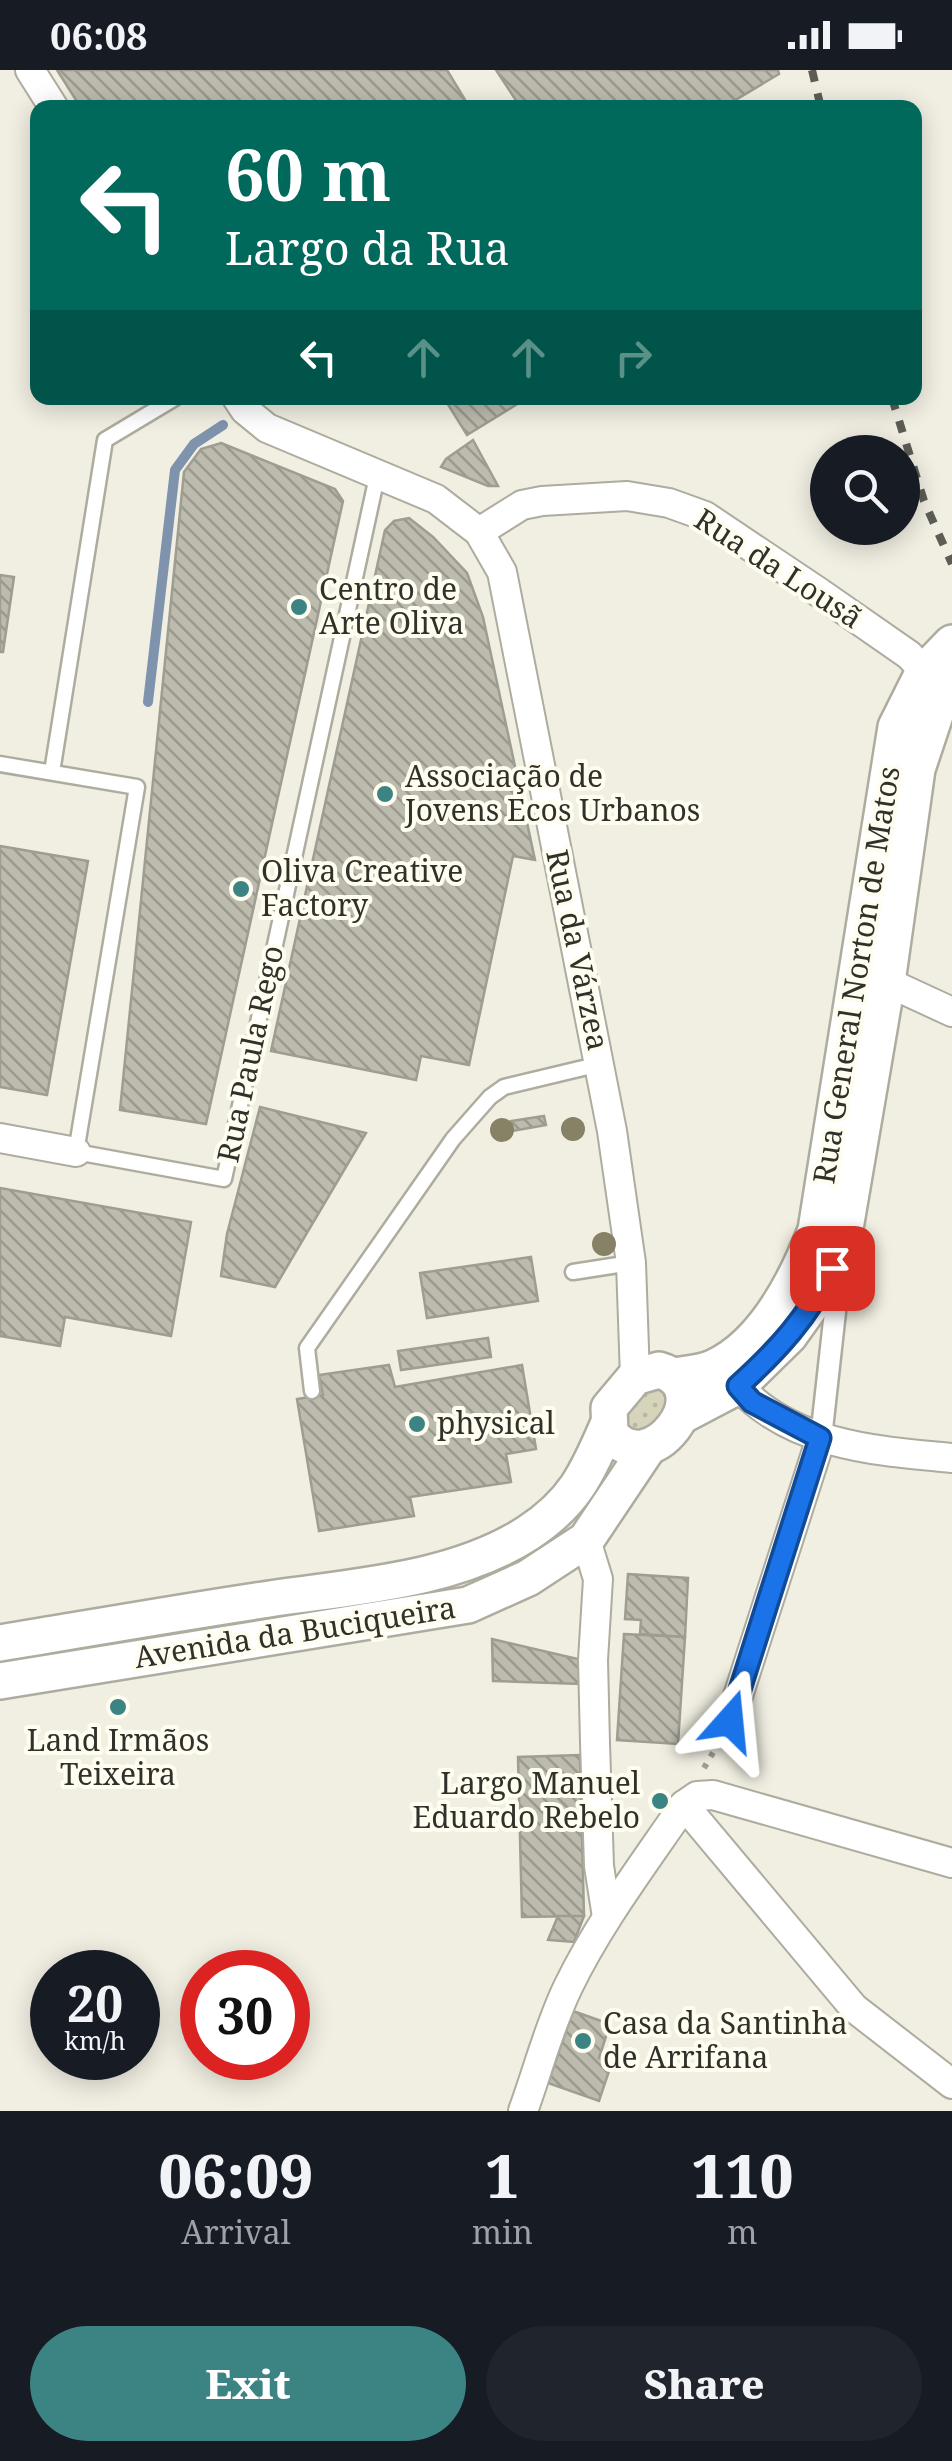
<!DOCTYPE html>
<meta charset="utf-8">
<style>
body{margin:0;font-family:"Noto Serif",serif;background:#20242c;color:#f1f3f6;height:100vh;display:flex;flex-direction:column;font-size:38px;white-space:nowrap}
*{box-sizing:border-box;margin:0}
p{font-size:32px;color:#9ea1a6}
.icon{flex:none;width:55px;height:55px;fill:none;stroke:currentColor;stroke-width:2;stroke-linecap:round;stroke-linejoin:round}
.map{position:relative;height:2041px;overflow:hidden}
.details{display:flex;flex-direction:column;background:#171b24;flex:1}
.details>*{flex:none}
.top-card{position:absolute;left:30px;top:30px;width:892px;height:305px;border-radius:20px;box-shadow:0 5px 25px #0003;background:#00695c;color:#fff;overflow:hidden}
.tools{position:absolute;left:810px;top:365px;display:grid;gap:20px}
.tools a{display:grid;place-items:center;width:110px;height:110px;border-radius:50%;background:#171b24;box-shadow:0 5px 25px #0003;font-size:50px}
.speed{position:absolute;left:30px;top:1880px;display:flex;gap:20px;font-size:50px;font-weight:700;text-align:center}
.speed>*{display:grid;place-content:center;width:130px;height:130px;border-radius:50%;background:#171b24;box-shadow:0 5px 25px #0003;line-height:1}
.speed small{font-size:25px;font-weight:400}
.speed .limit{border:15px solid #d22;background:#fff;color:#111}
.pin{position:absolute;display:grid;place-items:center;width:85px;height:85px;color:#fff;margin:-42px;border-radius:20px;box-shadow:0 5px 15px #0006}
.me{position:absolute;width:110px;margin:-55px;rotate:18deg;stroke-linejoin:round;filter:drop-shadow(0 0 8px #0008)}
.turn{display:flex;align-items:center;gap:35px;height:210px;padding:0 30px;font-size:45px}
.turn .icon{width:130px;height:130px;stroke-width:2.5}
.turn b{display:block;font-size:70px;line-height:85px}
.lanes{display:flex;align-items:center;height:95px;padding:0 30px;background:#0003;justify-content:center;gap:50px;direction:ltr}
.lanes .off{opacity:.35}
.eta{display:flex;justify-content:space-evenly;align-items:center;height:170px;text-align:center}
.eta b{font-size:60px;font-weight:800;line-height:70px}
.action{display:flex;gap:20px;margin-top:auto;padding:20px 30px}
.action a{flex:1;height:115px;border-radius:60px;background:#3c8483;color:#fff;font-size:40px;font-weight:800;line-height:115px;text-align:center}
.action a+a{background:#20242c;color:#f1f3f6}
.status{display:flex;justify-content:space-between;align-items:center;height:70px;padding:0 50px;background:#171b24;direction:ltr}
.status svg{height:28px;fill:currentColor}
.map>svg:first-child{display:block}
.grass{fill:url(#grass-dots)}
.lines{fill:none;stroke-linecap:round;stroke-linejoin:round}
.stream{stroke:#7f93ad;stroke-width:10}
.building{fill:url(#building-back-hatch);stroke:#9f9d91;stroke-width:2.5}
.service-casing{stroke:#adac9f;stroke-width:19}
.pedestrian-casing{stroke:#adac9f;stroke-width:25}
.minor-casing{stroke:#adac9f;stroke-width:32}
.tertiary-casing{stroke:#adac9f;stroke-width:40}
.path{stroke:#9e9d93;stroke-width:6;stroke-dasharray:5 8;stroke-linecap:butt}
.service{stroke:#fff;stroke-width:14}
.pedestrian{stroke:#fff;stroke-width:20}
.minor{stroke:#fff;stroke-width:28}
.tertiary{stroke:#fff;stroke-width:35}
.rail{stroke:#5d5c55;stroke-width:8;stroke-dasharray:12 12;stroke-linecap:butt}
.tree{fill:#878266}
.route-casing{stroke:#114b97;stroke-width:25}
.route{stroke:#1a73e8;stroke-width:18}
.poi-dot{fill:#3c8483;stroke:#fffdef;stroke-width:4}
.labels{text-anchor:middle;stroke-width:8;stroke-linejoin:round;paint-order:stroke}
.street-label{font-size:30px;fill:#31312c;stroke:#fffdef}
.poi-label{font-size:30px;fill:#31312c;stroke:#fffdef;text-anchor:start}
</style>
<div class="status"><b>06:08</b><svg viewBox="0 0 49 12"><path d="M0 12V9h3v3zM5 12V6h3v6zM10 12V3h3v9zM15 12V0h3v12zM26 1h20v11H26zM47 4h2v5h-2z"/></svg></div>
<div class="map">
<svg width="952" height="2041" viewBox="0 0 952 2041">
<defs>
<pattern id="grass-dots" width="8" height="8" patternUnits="userSpaceOnUse" patternTransform="scale(2.5)"><rect width="8" height="8" fill="#d7d4bc"/><path d="M2 2h.1M6 6h.1" fill="none" stroke="#b9b6a2" stroke-width="1.8" stroke-linecap="round"/></pattern>
<pattern id="building-back-hatch" width="6" height="6" patternUnits="userSpaceOnUse" patternTransform="scale(2.5)"><rect width="6" height="6" fill="#bdbbae"/><path d="M-1 5l2 2M0 0l6 6M5-1l2 2" fill="none" stroke="#9a998e"/></pattern>
</defs>
<rect width="100%" height="100%" fill="#f1efe2"/>
<!-- grass -->
<path class="grass" d="M656,1318L668,1324L666,1344L643,1361L632,1360C619,1339 637,1325 656,1318Z"/>
<g class="lines">
<!-- stream -->
<polyline class="stream" points="148,632 175,400 194,374 223,355"/>
</g>
<!-- building -->
<g class="building">
<polygon points="57,0 447,0 470,38 81,38"/>
<polygon points="496,0 778,0 779,4 722,38 521,38"/>
<polygon points="444,328 527,328 467,365"/>
<polygon points="473,370 498,416 488,416 441,397 446,389"/>
<polygon points="221,373 335,419 343,431 206,1054 120,1040 184,402 201,379"/>
<polygon points="409,448 433,467 467,503 483,547 535,790 513,786 469,995 421,986 416,1010 271,981 385,460 394,451"/>
<polygon points="0,505 14,507 3,582 0,582"/>
<polygon points="0,776 88,791 47,1025 0,1017"/>
<polygon points="260,1037 366,1063 275,1217 221,1206 227,1164"/>
<polygon points="544,1046 546,1055 512,1061 511,1051"/>
<polygon points="0,1118 191,1152 171,1266 65,1247 60,1276 0,1266"/>
<polygon points="531,1187 538,1231 427,1248 420,1203"/>
<polygon points="488,1268 491,1287 401,1300 398,1281"/>
<polygon points="389,1295 395,1317 522,1295 536,1379 506,1384 511,1412 410,1427 414,1446 319,1461 297,1329 323,1325 319,1305"/>
<polygon points="628,1504 688,1508 685,1567 640,1564 641,1550 625,1549"/>
<polygon points="624,1564 685,1567 678,1674 617,1670"/>
<polygon points="492,1569 582,1590 581,1614 493,1611"/>
<polygon points="580,1685 584,1846 522,1847 518,1687"/>
<polygon points="558,1846 584,1846 574,1872 548,1870"/>
<polygon points="573,1941 610,1954 599,1988 612,1992 599,2031 548,2013"/>
</g>
<g class="lines">
<defs>
<g id="service">
<polyline points="0,694 137,717 76,1082 224,1109 378,402"/>
<polyline points="52,702 105,370 175,328"/>
<polyline points="573,1202 631,1193"/>
<polyline points="312,1321 307,1278 453,1069 490,1027 504,1017 600,994"/>
</g>
<polyline id="pedestrian" points="821,1368 839,1206"/>
<g id="minor">
<polyline points="30,0 54,38"/>
<polyline points="237,328 245,340 267,358 436,429 479,462 502,502 612,1061 631,1193 635,1307"/>
<polyline points="479,462 522,435 542,431 627,426 669,433 705,446 817,521 909,585 938,616"/>
<polyline points="870,912 887,912 952,942"/>
<polyline points="0,1068 76,1082"/>
<path d="M738,1316C793,1376 877,1381 952,1388"/>
<polyline points="586,1470 598,1509 593,1590 595,1673 599,1796 607,1847"/>
<polyline points="730,1651 821,1368"/>
<polyline points="684,1735 854,1938 952,2014"/>
<path d="M523,2041C538,2000 549,1956 568,1917C599,1853 643,1795 684,1735L697,1726L713,1725L952,1793"/>
</g>
<g id="tertiary">
<path d="M659,1300C723,1318 649,1415 610,1363L609,1338L635,1307Z"/>
<path d="M674,1306C686,1304 702,1303 713,1298C764,1275 797,1209 816,1160L896,657L923,603L952,573"/>
<polyline points="683,1345 738,1316 789,1266 822,1220 842,1176 887,912 917,699 943,621 952,611"/>
<path d="M0,1573C85,1559 170,1544 256,1531C343,1517 451,1513 528,1463C574,1433 587,1404 608,1355"/>
<polyline points="0,1611 468,1535 528,1508 586,1470 647,1379"/>
</g>
</defs>
<!-- service casing -->
<use href="#service" class="service-casing"/>
<!-- pedestrian casing -->
<use href="#pedestrian" class="pedestrian-casing"/>
<!-- minor casing -->
<use href="#minor" class="minor-casing"/>
<!-- tertiary casing -->
<use href="#tertiary" class="tertiary-casing"/>
<!-- path -->
<polyline class="path" points="704,1698 718,1674"/>
<!-- service -->
<use href="#service" class="service"/>
<!-- pedestrian -->
<use href="#pedestrian" class="pedestrian"/>
<!-- minor -->
<use href="#minor" class="minor"/>
<!-- tertiary -->
<use href="#tertiary" class="tertiary"/>
<!-- rail -->
<g class="rail">
<polyline points="812,0 821,38"/>
<polyline points="892,328 924,431 952,494"/>
</g>
</g>
<!-- trees -->
<g class="tree">
<circle cx="573" cy="1059" r="12"/>
<circle cx="502" cy="1060" r="12"/>
<circle cx="604" cy="1174" r="12"/>
</g>
<g class="lines">
<defs>
<path id="route" d="M730,1651L820,1368L752,1332L738,1316C776,1282 810,1245 832,1198"/>
</defs>
<!-- route casing -->
<use href="#route" class="route-casing"/>
<!-- route -->
<use href="#route" class="route"/>
</g>
<!-- markers -->
<g class="poi-dot">
<circle cx="299" cy="537" r="10"/>
<circle cx="385" cy="724" r="10"/>
<circle cx="241" cy="819" r="10"/>
<circle cx="417" cy="1354" r="10"/>
<circle cx="118" cy="1637" r="10"/>
<circle cx="660" cy="1731" r="10"/>
<circle cx="583" cy="1971" r="10"/>
</g>
<g class="labels">
<!-- street labels -->
<g class="street-label">
<text transform="translate(778 499) rotate(33)" y="10">Rua da Lousã</text>
<text transform="translate(577 880) rotate(78)" y="10">Rua da Várzea</text>
<text transform="translate(857 905) rotate(-81)" y="10">Rua General Norton de Matos</text>
<text transform="translate(251 984) rotate(-78)" y="10">Rua Paula Rego</text>
<text transform="translate(295 1563) rotate(-9)" y="10">Avenida da Buciqueira</text>
</g>
<!-- poi labels -->
<g class="poi-label">
<text x="319" y="530">Centro de<tspan x="319" dy="34">Arte Oliva</tspan></text>
<text x="405" y="717">Associação de<tspan x="405" dy="34">Jovens Ecos Urbanos</tspan></text>
<text x="261" y="812">Oliva Creative<tspan x="261" dy="34">Factory</tspan></text>
<text x="437" y="1364">physical</text>
<text x="118" y="1681" text-anchor="middle">Land Irmãos<tspan x="118" dy="34">Teixeira</tspan></text>
<text x="640" y="1724" text-anchor="end">Largo Manuel<tspan x="640" dy="34">Eduardo Rebelo</tspan></text>
<text x="603" y="1964">Casa da Santinha<tspan x="603" dy="34">de Arrifana</tspan></text>
</g>
</g>
</svg>
<div class="tools">
<a><svg class="icon" aria-label="search" viewBox="0 0 24 24"><circle cx="10" cy="10" r="6"/><path d="M15 15l6 6"/></svg></a>
</div>
<div class="speed"><div>20<small>km/h</small></div><div class="limit">30</div></div>
<div class="pin" style="left:832px;top:1198px;background:#d93025"><svg class="icon" aria-label="arrive" viewBox="0 0 24 24"><path d="M6 21V4h12l-3 4 3 4H6"/></svg></div>
<svg class="me" style="left:730px;top:1651px" viewBox="-20 -20 40 40"><path d="M0-17L14 15 0 8-14 15z" fill="#1a73e8" stroke="#fff" stroke-width="4"/></svg>
<div class="top-card">
<div class="turn"><svg class="icon" aria-label="left" viewBox="0 0 24 24"><path d="M17 20v-9H6M10 6l-5 5 5 5"/></svg><div><b>60 m</b>Largo da Rua</div></div>
<div class="lanes"><svg class="icon" aria-label="left" viewBox="0 0 24 24"><path d="M17 20v-9H6M10 6l-5 5 5 5"/></svg><svg class="icon off" aria-label="ahead" viewBox="0 0 24 24"><path d="M12 20V5M6 11l6-6 6 6"/></svg><svg class="icon off" aria-label="ahead" viewBox="0 0 24 24"><path d="M12 20V5M6 11l6-6 6 6"/></svg><svg class="icon off" aria-label="right" viewBox="0 0 24 24"><path d="M7 20v-9h11M14 6l5 5-5 5"/></svg></div>
</div>
</div>
<section class="details">
<div class="eta">
<div><b>06:09</b><p>Arrival</p></div>
<div><b>1</b><p>min</p></div>
<div><b>110</b><p>m</p></div>
</div>
<div class="action"><a>Exit</a><a>Share</a></div>
</section>
